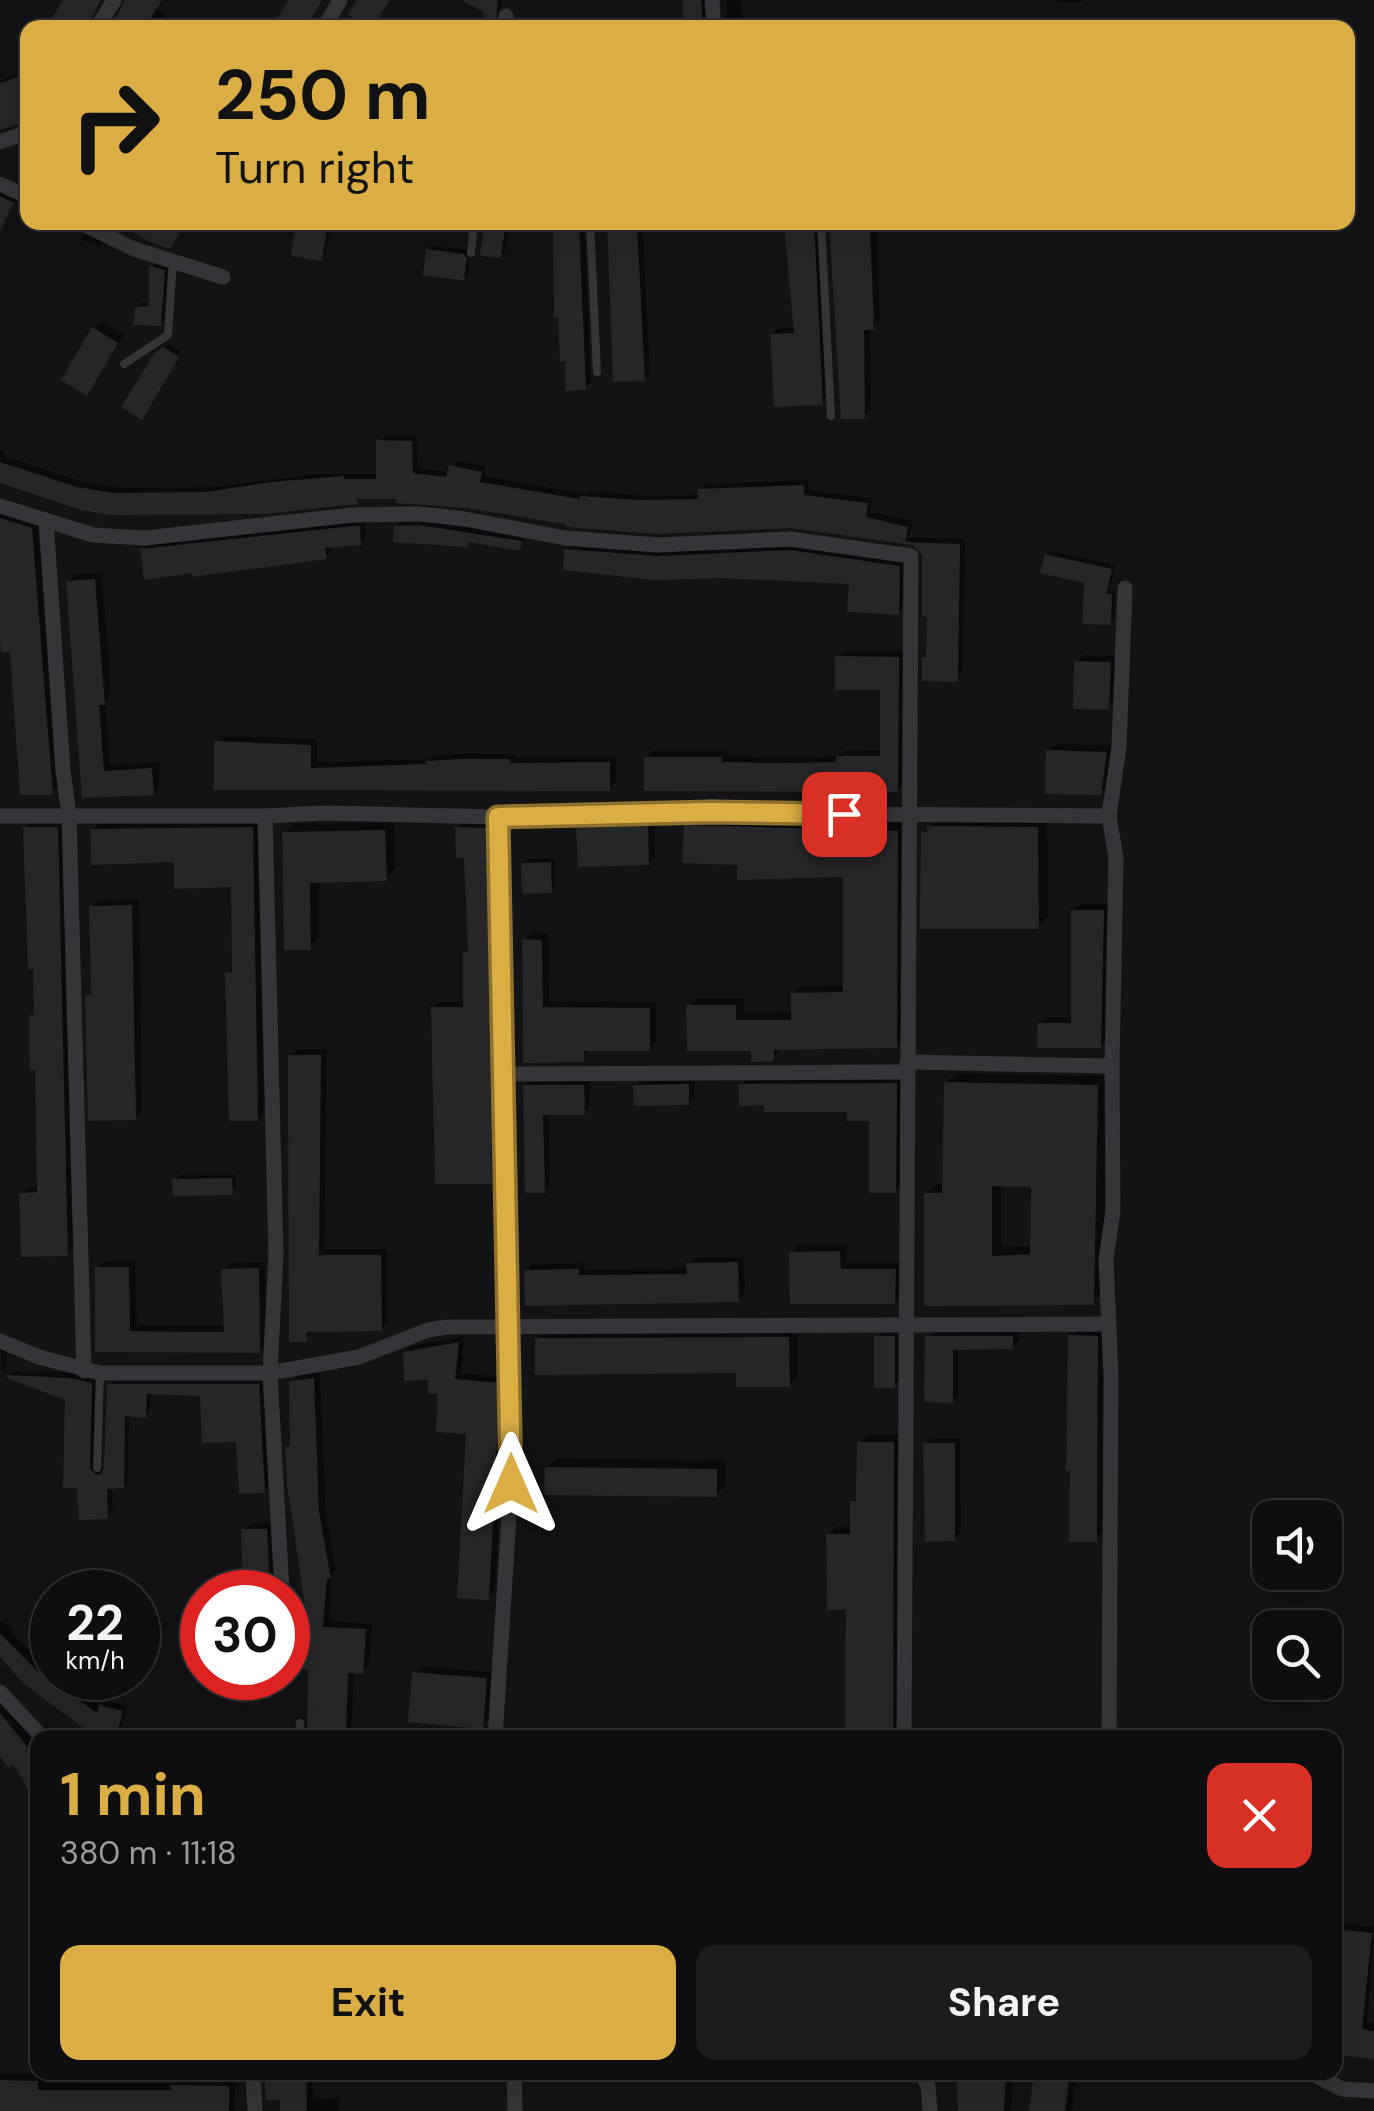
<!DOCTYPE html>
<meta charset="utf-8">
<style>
body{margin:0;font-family:"DM Sans",sans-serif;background:#1c1c1e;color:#f1f3f6;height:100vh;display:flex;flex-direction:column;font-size:38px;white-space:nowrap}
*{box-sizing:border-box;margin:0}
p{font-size:32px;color:#9b9c9f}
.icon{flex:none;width:55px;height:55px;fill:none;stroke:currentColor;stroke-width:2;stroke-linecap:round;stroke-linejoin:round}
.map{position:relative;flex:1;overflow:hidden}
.drawer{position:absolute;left:30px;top:1730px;width:1312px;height:350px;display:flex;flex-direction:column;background:#0e0e10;border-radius:20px;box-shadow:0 10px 40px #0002,0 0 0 2px #2e2e30}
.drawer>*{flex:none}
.guide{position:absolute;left:20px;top:20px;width:1335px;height:210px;border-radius:20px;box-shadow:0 10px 40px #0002,0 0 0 2px #2e2e30;background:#dbae45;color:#111;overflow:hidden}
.tools{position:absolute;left:1252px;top:1500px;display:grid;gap:20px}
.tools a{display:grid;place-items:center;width:90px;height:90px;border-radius:20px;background:#0e0e10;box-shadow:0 10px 40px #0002,0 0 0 2px #2e2e30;font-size:50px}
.speed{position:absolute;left:30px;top:1570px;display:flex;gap:20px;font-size:50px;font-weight:700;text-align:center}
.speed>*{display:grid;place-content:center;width:130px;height:130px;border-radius:50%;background:#0e0e10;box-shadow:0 10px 40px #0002,0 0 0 2px #2e2e30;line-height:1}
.speed small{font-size:25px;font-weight:400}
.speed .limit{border:15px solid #d22;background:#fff;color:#111}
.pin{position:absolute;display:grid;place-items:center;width:85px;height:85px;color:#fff;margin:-42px;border-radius:20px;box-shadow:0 5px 15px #0006}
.me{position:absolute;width:110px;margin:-55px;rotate:0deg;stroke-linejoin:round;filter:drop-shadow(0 0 8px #0008)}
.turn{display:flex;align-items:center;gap:35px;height:210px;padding:0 30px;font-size:45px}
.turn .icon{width:130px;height:130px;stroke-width:2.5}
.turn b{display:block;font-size:70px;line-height:85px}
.round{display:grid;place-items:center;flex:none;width:105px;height:105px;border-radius:20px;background:#1c1c1e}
.overview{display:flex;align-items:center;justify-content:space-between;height:170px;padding:0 30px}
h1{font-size:60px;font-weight:700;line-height:75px;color:#dbae45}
.button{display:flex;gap:20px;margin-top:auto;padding:20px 30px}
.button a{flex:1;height:115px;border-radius:20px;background:#dbae45;color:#111;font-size:40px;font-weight:700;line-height:115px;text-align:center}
.button a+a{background:#1c1c1e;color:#f1f3f6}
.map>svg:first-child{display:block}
.shadow{fill:#0007;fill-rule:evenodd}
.building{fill:#262628;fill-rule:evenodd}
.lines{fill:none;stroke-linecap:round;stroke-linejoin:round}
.service{stroke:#353539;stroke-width:8}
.minor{stroke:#353539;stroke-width:15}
.route-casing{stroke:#8e712d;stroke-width:25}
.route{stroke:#dbae45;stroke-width:18}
</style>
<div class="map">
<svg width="1374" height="2111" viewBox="0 0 1374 2111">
<rect width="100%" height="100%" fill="#131315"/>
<!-- shadow -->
<g class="shadow">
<polygon points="126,0 162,0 156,9 166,15 158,28"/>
<polygon points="466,0 502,0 499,11 504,28 488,28 486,11"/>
<polygon points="685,0 707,0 712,28 666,28 673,19 686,18"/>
<polygon points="726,0 741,0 743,24 787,28 728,28"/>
<polygon points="1050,0 1083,0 1079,4"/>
<polygon points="28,70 28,119 0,128 0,81"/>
<polygon points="0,184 20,196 9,210 0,207"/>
<polygon points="122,222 180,222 185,226 170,246"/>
<polygon points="298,222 331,222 326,254 321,258"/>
<polygon points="484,222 509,223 506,250 500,255"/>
<polygon points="556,222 584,222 591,382 585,387"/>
<polygon points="609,222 642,222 650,372 644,379"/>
<polygon points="789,222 817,222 828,395 822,402 772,335 779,328 796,327"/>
<polygon points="833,222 877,222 880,321 870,328 871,409 864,416"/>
<polygon points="85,231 105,241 100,247 80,238"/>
<polygon points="432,246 468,250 468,273 464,278 428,250"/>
<polygon points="156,263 168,266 164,319 160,323 138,308 142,303 151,303 152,267"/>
<polygon points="101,322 124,335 87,392 94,329"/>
<polygon points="169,344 181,352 146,412 161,350"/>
<polygon points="385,436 417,436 418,468 450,472 457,461 486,466 484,476 586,494 589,491 647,496 700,495 706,484 808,480 809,490 872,498 871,512 913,521 909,537 965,539 962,674 956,679 924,658 929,653 925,554 914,542 790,525 398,496 361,496 356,501 263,511 0,480 0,450 5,451 4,456 83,482 122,488 213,487 317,474 379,474 379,441"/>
<polygon points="0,508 38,521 59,785 52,792 0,601"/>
<polygon points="403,520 427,520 527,536 519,548 471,540 466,544 397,527"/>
<polygon points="365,521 366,537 360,543 331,545 331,551 326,557 143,550 149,544"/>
<polygon points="573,543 798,544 906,560 905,606 898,612 851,582 566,550"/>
<polygon points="1051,551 1115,565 1109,591 1115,591 1114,618 1110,622 1086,581 1047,555"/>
<polygon points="102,573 111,695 105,701 110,765 159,762 160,786 153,793 84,795 68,582 75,574"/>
<polygon points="844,651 905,651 904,783 897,790 646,758 653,751 728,751 728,756 794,757 839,756 845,751 882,750 883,688 837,658"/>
<polygon points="1084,655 1117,656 1115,701 1108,708 1077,662"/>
<polygon points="223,735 317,739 317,762 432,759 435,756 468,753 516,754 516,757 616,757 616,782 609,788 217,788 217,742"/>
<polygon points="1056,744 1113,745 1107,785 1100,792 1048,751"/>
<polygon points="694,817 906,823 904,1037 896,1046 781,1048 773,1059 689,1006 697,998 744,998 744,1013 794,1012 793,994 802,986 846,985 846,875 739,863 686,826"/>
<polygon points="940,817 1047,818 1048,916 1038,926 923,833"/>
<polygon points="654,819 655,856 648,863 579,828 586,821"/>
<polygon points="260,820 265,1110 257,1118 227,974 234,967 233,884 176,860 92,830 100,822"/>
<polygon points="33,821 64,821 74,1246 67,1253 21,1194 28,1187 40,1186 32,1016 37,1011 26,828"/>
<polygon points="394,822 395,869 386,878 319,880 319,938 310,947 284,833 294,824"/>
<polygon points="464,822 492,823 498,1175 491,1182 433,1008 440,1002 466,1001 465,953 470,948 467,855 457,828"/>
<polygon points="528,859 555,859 555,887 551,891 524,864"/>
<polygon points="139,899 142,1111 135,1118 88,996 93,991 91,907 98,900"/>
<polygon points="1080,904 1110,904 1107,1039 1100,1046 1040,1024 1047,1017 1074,1017 1073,911"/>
<polygon points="532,933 548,933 549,1001 656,1002 656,1041 649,1048 590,1048 583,1060 525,1060 525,940"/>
<polygon points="298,1049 327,1049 324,1249 387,1249 387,1322 380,1329 313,1329 306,1340 291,1056"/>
<path d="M956,1073L1107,1076L1103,1292L1093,1302L926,1303L927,1194L937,1184H945L946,1083ZM1001,1184L1033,1185V1246L1001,1247Z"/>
<polygon points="903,1077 902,1184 895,1191 872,1119 849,1110 767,1103 741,1085 748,1078"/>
<polygon points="643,1078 695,1078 695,1095 688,1103 636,1086"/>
<polygon points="532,1080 590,1080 590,1106 584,1112 548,1113 550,1184 544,1190 526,1086"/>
<polygon points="179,1175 236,1175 236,1188 231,1192 175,1180"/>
<polygon points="799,1245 847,1245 847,1263 902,1263 902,1294 894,1302 792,1253"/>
<polygon points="696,1257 744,1257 745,1293 738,1300 527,1271 533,1264 585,1263 585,1270 689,1268"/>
<polygon points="105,1261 135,1261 137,1325 226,1326 224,1270 231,1263 265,1262 266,1343 259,1351 98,1349 97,1268"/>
<polygon points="798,1328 798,1376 789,1385 738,1371 537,1339 547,1330"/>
<polygon points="1078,1329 1104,1329 1103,1533 1096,1540 1073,1469 1071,1336"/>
<polygon points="935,1330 1019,1330 1019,1340 1012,1347 959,1348 959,1394 952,1401 928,1337"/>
<polygon points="881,1333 898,1333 898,1381 894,1385 877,1337"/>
<polygon points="464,1336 461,1373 506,1377 495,1591 488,1598 468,1432 431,1378 405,1353 412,1346"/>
<polygon points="0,1346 7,1350 6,1368 2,1372"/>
<polygon points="16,1371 76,1373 97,1377 94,1461 102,1471 107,1470 110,1385 115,1380 264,1380 270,1485 264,1490 239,1439 203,1394 151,1392 150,1410 145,1416 129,1414 128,1480 123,1486 112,1486 113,1510 107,1516 81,1517 68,1398 10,1376"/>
<polygon points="320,1373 325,1504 336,1569 332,1573 329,1621 372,1624 369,1665 362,1671 354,1671 351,1738 308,1738 311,1668 288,1667 288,1600 306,1601 288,1447 293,1443 292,1382 298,1375"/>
<polygon points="868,1434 902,1435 904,1737 848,1738 848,1607 828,1535 837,1527 853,1527 853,1502 859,1495 859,1443"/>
<polygon points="932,1438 960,1438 961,1533 954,1539 926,1444"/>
<polygon points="557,1458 726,1460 726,1485 716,1495 547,1468"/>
<polygon points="251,1523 274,1523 276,1592 246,1592 244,1530"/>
<polygon points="0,1621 14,1628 11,1633 52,1673 52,1678 58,1678 101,1707 107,1701 127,1706 119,1735 101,1738 0,1654"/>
<polygon points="422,1666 493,1672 489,1719 482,1726 415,1673"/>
<polygon points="0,1703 38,1745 38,1804 13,1760 0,1753"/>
<polygon points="1345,1924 1374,1927 1367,2023 1374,2024 1374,2057 1335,2052 1335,1964 1339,1930"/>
<polygon points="266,2072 312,2072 314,2099 339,2098 339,2111 283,2111 282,2097"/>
<polygon points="959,2072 1013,2072 1011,2111 961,2111"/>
<polygon points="1036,2072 1076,2072 1072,2111 1032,2111"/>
<polygon points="0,2074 45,2074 45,2084 176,2084 181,2079 235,2080 235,2111 0,2111"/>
</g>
<!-- building -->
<g class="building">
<polygon points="63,0 101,0 86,28 46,28"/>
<polygon points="125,0 162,0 151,17 168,28 110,28"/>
<polygon points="288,0 322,0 305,28 272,28"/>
<polygon points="357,0 389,0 373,28 348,15"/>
<polygon points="461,0 498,0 496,28 485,28 484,12"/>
<polygon points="682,0 701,0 703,28 684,28"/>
<polygon points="28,73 28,121 0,130 0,83"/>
<polygon points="0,196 14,203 0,231"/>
<polygon points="118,222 162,222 180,233 170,249 150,242"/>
<polygon points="296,222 328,222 322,261 291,256"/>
<polygon points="484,222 498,222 498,227 505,228 501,258 480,256"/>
<polygon points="553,222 579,222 586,390 566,391 565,361 560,362 558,317 554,318"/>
<polygon points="607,222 637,222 645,381 613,382"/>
<polygon points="802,222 814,222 823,405 774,407 770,334 794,333 784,223"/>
<polygon points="829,222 870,222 874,330 864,330 865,419 841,419"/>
<polygon points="426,249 464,254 467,259 464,280 423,276"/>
<polygon points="149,266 165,270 161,326 133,325 135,307 149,306"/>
<polygon points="92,327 118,343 87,396 61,380"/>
<polygon points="163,347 179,357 142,420 121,407 154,354"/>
<polygon points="376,440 412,441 413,473 446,477 449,465 482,472 480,482 580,499 580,496 640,500 698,499 697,489 804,485 804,495 868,503 866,517 908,527 905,542 960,544 958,682 922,681 922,657 926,657 927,617 922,616 922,555 913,545 790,528 658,534 566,527 565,524 466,508 396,503 396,499 357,499 358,504 263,514 110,515 81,510 0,483 0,462 77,487 114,493 206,492 271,482 344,476 344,479 376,479"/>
<polygon points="0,518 32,528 53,795 20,795 10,652 1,652 0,637"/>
<polygon points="419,525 522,541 520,551 468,542 467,547 393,542 394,526"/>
<polygon points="353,526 360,526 361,545 325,548 327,559 192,577 192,573 144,580 140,549"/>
<polygon points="564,549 658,556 789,550 900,566 899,615 847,612 849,584 722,578 653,580 563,570"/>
<polygon points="1045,554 1112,569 1106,594 1112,594 1111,625 1082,624 1084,583 1040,573"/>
<polygon points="95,579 105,705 99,705 104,771 152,768 154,795 82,798 66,581"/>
<polygon points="835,656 899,657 898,792 644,791 644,757 722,757 722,762 785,763 836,762 836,756 880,756 880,690 835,690"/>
<polygon points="1074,661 1111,662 1109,710 1073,709"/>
<polygon points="214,741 311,745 311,768 426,764 426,761 460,759 510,759 510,763 610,762 610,791 214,790"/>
<polygon points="1046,750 1107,752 1101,795 1045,794"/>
<polygon points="648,825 649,865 578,867 576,827"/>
<polygon points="684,825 898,831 897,1048 774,1050 774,1061 751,1062 751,1051 687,1051 686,1005 736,1005 736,1020 791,1020 791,993 843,992 843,877 737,880 737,865 682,863"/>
<polygon points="927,826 1038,827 1039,929 920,929 921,832 927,832"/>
<polygon points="23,827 58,827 68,1256 21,1257 19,1193 37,1192 35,1070 30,1070 29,1015 34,1015 33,969 28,969"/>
<polygon points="253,827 258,1121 229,1121 225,973 232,972 231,887 174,889 174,862 91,865 90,829"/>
<polygon points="455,827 487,828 492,1184 435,1184 431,1007 463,1007 463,952 468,952 464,858 456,858"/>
<polygon points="385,830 387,881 310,883 311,950 284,950 282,832"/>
<polygon points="551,862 552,893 522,894 521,863"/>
<polygon points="132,905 136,1120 88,1121 85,995 91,995 89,906"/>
<polygon points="1071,910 1104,910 1101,1048 1037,1048 1038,1023 1071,1023"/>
<polygon points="522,939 542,940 543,1007 650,1008 650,1051 584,1051 584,1062 523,1063"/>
<polygon points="288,1055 321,1055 319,1255 381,1255 382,1331 307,1332 307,1342 289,1342"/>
<path d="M944,1082L1098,1085L1094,1305L924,1306V1193H942ZM992,1186L1031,1187L1030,1254L992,1256Z"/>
<polygon points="897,1083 896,1193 869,1193 869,1121 847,1121 847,1112 764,1112 764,1105 739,1106 738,1084"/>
<polygon points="689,1084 689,1105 634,1106 633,1085"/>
<polygon points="523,1085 584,1085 585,1115 543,1115 545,1193 525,1193"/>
<polygon points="232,1178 233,1195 173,1196 172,1179"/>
<polygon points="840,1251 841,1269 896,1269 895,1304 790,1304 789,1252"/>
<polygon points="738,1262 739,1302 525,1306 524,1270 579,1269 579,1275 687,1274 686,1263"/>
<polygon points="95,1267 129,1267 130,1331 188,1332 224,1332 221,1269 259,1268 260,1353 95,1352"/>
<polygon points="1068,1335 1098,1336 1097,1542 1069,1542 1070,1471 1066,1471"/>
<rect x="874" y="1336" width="21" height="52"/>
<polygon points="925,1336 1013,1336 1013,1349 953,1350 953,1403 924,1402"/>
<polygon points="789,1337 790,1387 736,1387 736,1373 535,1375 535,1338"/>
<polygon points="459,1342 455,1379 500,1383 489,1600 457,1598 466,1434 436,1432 438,1394 428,1394 428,1380 404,1381 403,1352"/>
<polygon points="7,1375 70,1378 92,1383 90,1468 96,1475 101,1474 104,1468 107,1384 259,1384 265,1493 239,1494 236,1442 202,1443 200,1396 147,1394 146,1418 125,1416 124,1488 107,1489 108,1519 79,1520 77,1488 63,1488 65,1400 7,1378"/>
<polygon points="314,1378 319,1512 331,1578 327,1579 323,1627 366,1629 363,1674 348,1673 346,1738 307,1738 308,1670 288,1667 288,1606 305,1606 287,1484 285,1447 290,1446 289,1381"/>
<polygon points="857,1442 894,1442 893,1738 845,1738 846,1610 827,1610 826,1534 850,1534 850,1501 856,1501"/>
<polygon points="923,1443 955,1443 955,1541 925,1542"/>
<polygon points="545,1467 717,1469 717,1497 544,1495"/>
<polygon points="241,1529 267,1529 270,1592 243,1592"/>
<polygon points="0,1633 36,1670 97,1713 99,1705 123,1711 116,1738 97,1738 24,1684 0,1657"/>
<polygon points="412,1672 487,1678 483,1729 408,1722"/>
<polygon points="0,1713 38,1760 38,1806 13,1764 9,1768 0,1757"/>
<polygon points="1336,1929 1372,1933 1362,2029 1374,2031 1374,2059 1335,2055"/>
<polygon points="264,2072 306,2072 307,2111 280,2111 280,2100 266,2100"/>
<polygon points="956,2072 1006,2072 1004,2111 958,2111"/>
<polygon points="1034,2072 1070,2072 1065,2111 1029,2111"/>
<polygon points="0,2080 38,2081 38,2090 171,2090 171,2085 229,2086 229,2111 0,2111"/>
</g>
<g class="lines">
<!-- service -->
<g class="service">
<polyline points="590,222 597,372"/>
<polyline points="821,222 831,416"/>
<polyline points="471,253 474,222"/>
<polyline points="124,364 168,335 173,261"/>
<polyline points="97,1468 100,1373"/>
<polyline points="299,1738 300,1723"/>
</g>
<!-- minor -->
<g class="minor">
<polyline points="712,0 714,28"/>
<polyline points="506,16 508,28"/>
<polyline points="97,28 114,0"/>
<polyline points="324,28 340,0"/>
<polyline points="0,142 28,132"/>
<polyline points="0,184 28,197"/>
<polyline points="79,222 134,249 223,277"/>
<polyline points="0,506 93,535 145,538 352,515 420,514 465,519 565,538 658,545 790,539 911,556 904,1738"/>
<polyline points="46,520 63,771 69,815 84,1371"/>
<polyline points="0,816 265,816 324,813 498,817 710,813 1109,816"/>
<polyline points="265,816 276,1254 270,1373 282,1592"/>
<polyline points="907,1062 1112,1066 1116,858 1109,816 1119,747 1125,588"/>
<polyline points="504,1074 907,1072"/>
<polyline points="0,1341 39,1357 100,1373 270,1373 359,1357 428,1330 447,1327 1108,1324"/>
<polyline points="0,1692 43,1738"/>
<polyline points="495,1738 511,1484 511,1327 498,817"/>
<polyline points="1109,1738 1111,1376 1106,1259 1113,1211 1112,1066"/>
<polyline points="253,2072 255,2111"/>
<polyline points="514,2072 515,2111"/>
<polyline points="921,2072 928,2086 930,2111"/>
<polyline points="1309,2072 1342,2089 1374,2091"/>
</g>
</g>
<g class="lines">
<defs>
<polyline id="route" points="511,1484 498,817 710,812 844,814"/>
</defs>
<!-- route casing -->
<use href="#route" class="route-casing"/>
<!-- route -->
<use href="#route" class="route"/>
</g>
</svg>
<div class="tools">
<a><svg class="icon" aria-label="sound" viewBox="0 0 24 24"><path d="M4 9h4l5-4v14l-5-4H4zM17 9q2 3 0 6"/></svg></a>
<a><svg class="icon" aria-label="search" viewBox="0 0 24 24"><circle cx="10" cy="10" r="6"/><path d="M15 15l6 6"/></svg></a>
</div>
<div class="speed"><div>22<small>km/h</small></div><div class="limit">30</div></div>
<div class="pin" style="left:844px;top:814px;background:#d93025"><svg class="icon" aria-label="arrive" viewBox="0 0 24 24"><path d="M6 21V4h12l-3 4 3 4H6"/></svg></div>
<svg class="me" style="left:511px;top:1484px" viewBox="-20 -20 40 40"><path d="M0-17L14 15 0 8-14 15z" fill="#dbae45" stroke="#fff" stroke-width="4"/></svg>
<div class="guide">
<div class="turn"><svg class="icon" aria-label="right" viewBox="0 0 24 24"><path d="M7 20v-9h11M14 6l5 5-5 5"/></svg><div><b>250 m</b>Turn right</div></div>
</div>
<section class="drawer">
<div class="overview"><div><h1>1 min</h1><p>380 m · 11:18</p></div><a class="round" style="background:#d93025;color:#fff"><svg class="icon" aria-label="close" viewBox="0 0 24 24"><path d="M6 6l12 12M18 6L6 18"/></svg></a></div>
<div class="button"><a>Exit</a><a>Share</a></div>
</section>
</div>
